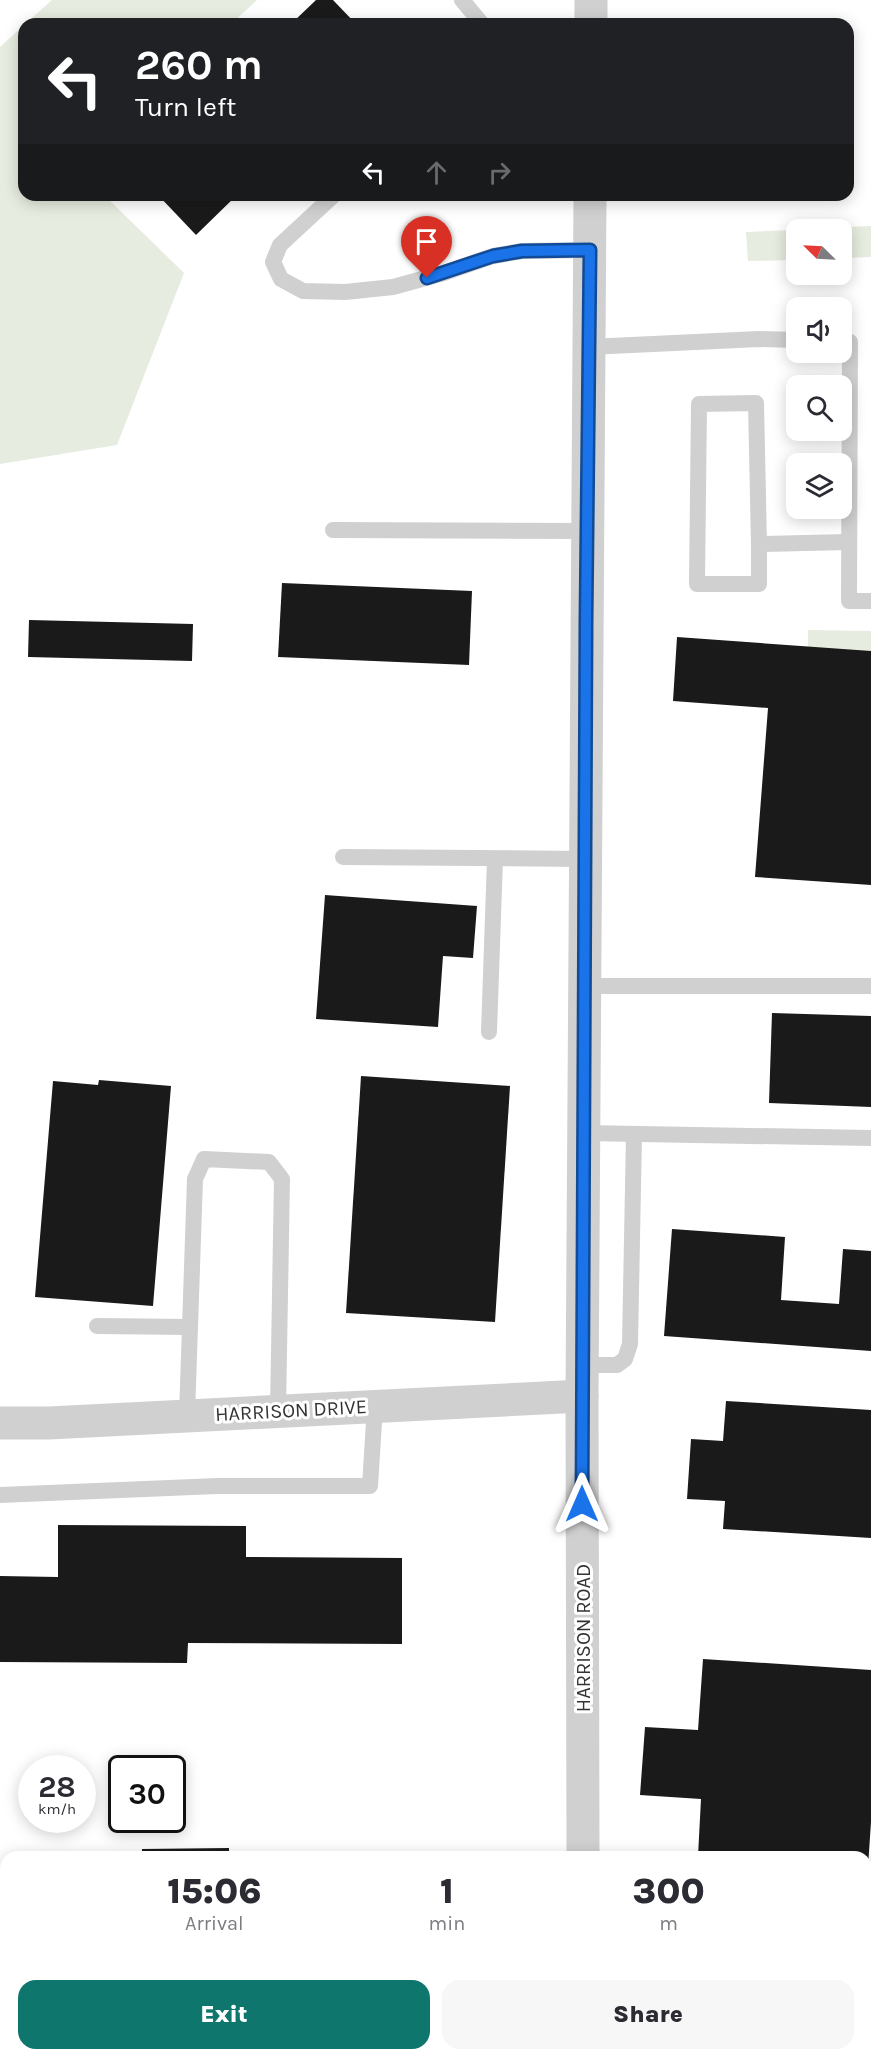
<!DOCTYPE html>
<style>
body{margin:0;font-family:Karla,sans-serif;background:#f7f7f7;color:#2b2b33;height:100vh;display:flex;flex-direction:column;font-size:22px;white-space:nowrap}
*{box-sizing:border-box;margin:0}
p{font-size:20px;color:#7c7c81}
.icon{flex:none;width:33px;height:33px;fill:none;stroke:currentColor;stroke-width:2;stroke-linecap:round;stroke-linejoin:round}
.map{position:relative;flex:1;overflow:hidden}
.details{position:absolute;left:0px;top:1851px;width:872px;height:210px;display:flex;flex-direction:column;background:#fff;border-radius:18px 18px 0 0;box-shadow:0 3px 15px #0003}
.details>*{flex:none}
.guide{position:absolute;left:18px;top:18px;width:836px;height:183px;border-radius:18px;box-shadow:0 3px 15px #0003;background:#202124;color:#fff;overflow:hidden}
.needle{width:39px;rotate:294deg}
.fabs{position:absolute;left:786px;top:219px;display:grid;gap:12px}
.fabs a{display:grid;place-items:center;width:66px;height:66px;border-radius:12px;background:#fff;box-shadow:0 3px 15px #0003;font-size:30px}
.speed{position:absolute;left:18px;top:1755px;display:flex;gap:12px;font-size:30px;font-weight:700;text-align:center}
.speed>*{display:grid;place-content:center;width:78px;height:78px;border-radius:50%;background:#fff;box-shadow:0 3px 15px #0003;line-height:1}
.speed small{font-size:15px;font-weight:400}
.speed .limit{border:3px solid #111;border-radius:9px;background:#fff;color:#111}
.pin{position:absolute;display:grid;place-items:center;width:51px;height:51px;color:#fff;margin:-62px -26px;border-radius:50% 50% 50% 0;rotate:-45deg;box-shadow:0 0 6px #0007}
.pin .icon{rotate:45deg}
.me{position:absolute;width:66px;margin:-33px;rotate:0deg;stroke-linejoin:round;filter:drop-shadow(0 0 4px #0008)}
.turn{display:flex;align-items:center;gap:21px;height:126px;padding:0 18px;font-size:27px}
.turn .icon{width:78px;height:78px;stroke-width:2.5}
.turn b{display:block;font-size:42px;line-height:51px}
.lanes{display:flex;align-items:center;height:57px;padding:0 18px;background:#0003;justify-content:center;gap:30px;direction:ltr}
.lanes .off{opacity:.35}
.eta{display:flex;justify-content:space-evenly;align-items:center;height:102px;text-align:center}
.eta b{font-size:36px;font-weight:800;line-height:42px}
.cta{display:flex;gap:12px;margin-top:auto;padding:12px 18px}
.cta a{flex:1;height:69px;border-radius:18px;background:#0f766e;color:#fff;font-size:24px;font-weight:800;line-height:69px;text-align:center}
.cta a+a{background:#f7f7f7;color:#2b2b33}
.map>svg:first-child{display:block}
.green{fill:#e6ecdf}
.building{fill:#1a1a1a}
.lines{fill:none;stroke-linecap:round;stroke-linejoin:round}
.service{stroke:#d0d0d0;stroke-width:16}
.minor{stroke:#d0d0d0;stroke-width:33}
.route-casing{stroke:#114b97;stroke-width:15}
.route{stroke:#1a73e8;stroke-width:10}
.labels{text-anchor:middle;stroke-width:6;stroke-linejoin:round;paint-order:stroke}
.street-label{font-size:20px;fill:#333;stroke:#fff}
</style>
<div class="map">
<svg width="871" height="2061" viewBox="0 0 871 2061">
<rect width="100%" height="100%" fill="#fff"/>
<!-- green -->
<g class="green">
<polygon points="52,0 257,0 231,24 25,24"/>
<polygon points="24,25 24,195 104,195 184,273 117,445 0,464 0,47"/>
<polygon points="871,226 871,257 842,258 842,230 801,229"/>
<polygon points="796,230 796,260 748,261 746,232"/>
<polygon points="808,630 871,631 871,652 808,651"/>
<polygon points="871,2014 870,2061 847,2061 850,2055 866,2055 866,2025"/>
</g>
<!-- building -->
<g class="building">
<polygon points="316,0 333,0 356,24 291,24"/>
<polygon points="158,195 237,195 196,235"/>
<polygon points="282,583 472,591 469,665 278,657"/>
<polygon points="29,620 193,624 192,661 28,657"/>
<polygon points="677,637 871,651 871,885 755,877 768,708 673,701"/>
<polygon points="325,895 477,906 473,958 443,956 438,1027 316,1019"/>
<polygon points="772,1013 871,1016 871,1107 769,1103"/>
<polygon points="361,1076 510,1086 495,1322 346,1313"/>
<polygon points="99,1080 171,1086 153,1306 35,1297 53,1081 98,1085"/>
<polygon points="672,1229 785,1237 781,1300 839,1304 843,1249 871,1251 871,1351 664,1336"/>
<polygon points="726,1401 871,1410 871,1538 723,1529 725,1501 687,1499 691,1439 723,1441"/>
<polygon points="58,1525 246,1526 246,1557 402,1558 402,1644 188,1643 187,1663 0,1662 0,1576 58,1577"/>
<polygon points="703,1659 871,1670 871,1822 868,1867 866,1867 866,1857 698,1856 701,1799 640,1795 645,1727 698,1730"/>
<polygon points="229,1848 229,1857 142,1857 142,1849"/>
</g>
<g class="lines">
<!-- service -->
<g class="service">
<polyline points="462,0 482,24"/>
<polyline points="334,195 280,245 273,262 281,279 303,291 345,292 393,287 444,273 493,256 522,251 590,250"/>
<polyline points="842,341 850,342 849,601 871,601"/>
<polyline points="589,347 759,339 796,340"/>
<polyline points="333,530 587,531"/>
<polyline points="759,544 759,584 697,584 699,404 756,403 759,544 849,542"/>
<polyline points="343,857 586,859"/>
<polyline points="585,986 871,986"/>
<polyline points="489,1032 495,859"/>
<polyline points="585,1133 871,1138"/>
<polyline points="97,1326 190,1327"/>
<polyline points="582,1365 617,1365 625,1359 630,1344 634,1134"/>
<polyline points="187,1415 195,1179 204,1159 269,1162 282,1179 278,1410"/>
<polyline points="0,1495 217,1486 370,1486 375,1406"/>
</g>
<!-- minor -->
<g class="minor">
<polyline points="591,24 591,0"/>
<polyline points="0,1423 49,1423 582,1396"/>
<polyline points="583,1857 582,1396 590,195"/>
<polyline points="0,1967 6,1967"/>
<polyline points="377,2061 378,2055"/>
<polyline points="579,2061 579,2055"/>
</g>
</g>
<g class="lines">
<defs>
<polyline id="route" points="427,278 493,256 522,251 590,250 586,622 582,1504"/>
</defs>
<!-- route casing -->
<use href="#route" class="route-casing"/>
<!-- route -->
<use href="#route" class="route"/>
</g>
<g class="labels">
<!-- street labels -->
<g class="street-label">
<text transform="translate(291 1410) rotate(-3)" y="7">HARRISON DRIVE</text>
<text transform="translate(583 1638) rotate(-90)" y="7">HARRISON ROAD</text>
</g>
</g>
</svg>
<div class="fabs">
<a><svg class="needle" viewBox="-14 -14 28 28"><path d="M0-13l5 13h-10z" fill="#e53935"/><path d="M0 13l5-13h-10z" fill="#7c7c81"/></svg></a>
<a><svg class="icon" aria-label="sound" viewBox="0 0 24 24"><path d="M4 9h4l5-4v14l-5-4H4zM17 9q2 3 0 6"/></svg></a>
<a><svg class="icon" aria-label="search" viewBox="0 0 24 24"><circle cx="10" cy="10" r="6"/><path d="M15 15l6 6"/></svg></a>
<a><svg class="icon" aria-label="layers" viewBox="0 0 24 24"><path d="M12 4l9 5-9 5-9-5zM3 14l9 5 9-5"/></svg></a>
</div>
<div class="speed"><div>28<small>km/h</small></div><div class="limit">30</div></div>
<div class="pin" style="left:427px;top:278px;background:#d93025"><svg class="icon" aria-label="arrive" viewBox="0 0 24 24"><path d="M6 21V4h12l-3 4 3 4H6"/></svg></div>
<svg class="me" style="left:582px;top:1504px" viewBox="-20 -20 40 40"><path d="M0-17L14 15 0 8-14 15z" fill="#1a73e8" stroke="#fff" stroke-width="4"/></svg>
<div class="guide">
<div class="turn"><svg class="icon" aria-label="left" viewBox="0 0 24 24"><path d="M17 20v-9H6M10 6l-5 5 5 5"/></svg><div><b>260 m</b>Turn left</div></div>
<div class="lanes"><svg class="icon" aria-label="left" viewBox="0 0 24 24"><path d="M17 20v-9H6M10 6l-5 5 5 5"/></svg><svg class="icon off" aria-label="ahead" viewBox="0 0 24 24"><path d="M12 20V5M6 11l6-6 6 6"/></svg><svg class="icon off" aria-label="right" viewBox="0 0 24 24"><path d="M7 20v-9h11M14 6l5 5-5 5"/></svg></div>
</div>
<section class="details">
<div class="eta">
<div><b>15:06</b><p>Arrival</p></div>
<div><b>1</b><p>min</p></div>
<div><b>300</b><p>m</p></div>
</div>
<div class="cta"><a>Exit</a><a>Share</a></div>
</section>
</div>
